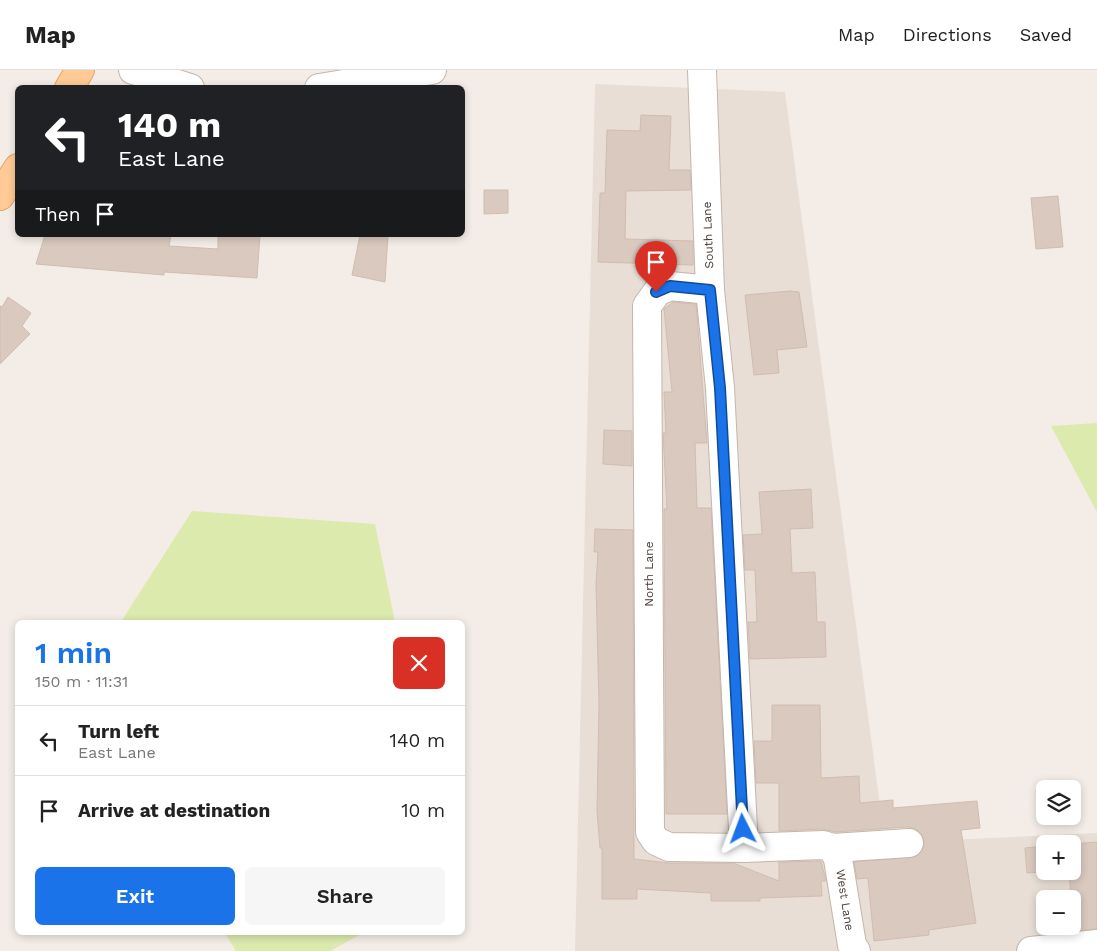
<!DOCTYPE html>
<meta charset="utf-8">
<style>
body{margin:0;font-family:"Work Sans",sans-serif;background:#f6f6f6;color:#222;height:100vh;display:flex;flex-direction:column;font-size:19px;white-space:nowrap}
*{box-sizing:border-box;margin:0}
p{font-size:16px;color:#767676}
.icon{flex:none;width:28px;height:28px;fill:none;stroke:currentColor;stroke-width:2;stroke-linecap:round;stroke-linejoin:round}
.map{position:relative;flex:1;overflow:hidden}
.sheet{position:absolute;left:15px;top:550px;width:450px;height:315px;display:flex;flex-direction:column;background:#fff;border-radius:8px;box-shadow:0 2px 8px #0003}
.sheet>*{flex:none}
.hud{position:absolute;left:15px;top:15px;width:450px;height:152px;border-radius:8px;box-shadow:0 2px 8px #0003;background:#202124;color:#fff;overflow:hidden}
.controls{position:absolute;left:1036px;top:710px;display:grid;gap:10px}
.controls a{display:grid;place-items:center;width:45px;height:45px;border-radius:8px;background:#fff;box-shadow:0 2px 8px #0003;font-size:25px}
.pin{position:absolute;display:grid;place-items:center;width:42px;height:42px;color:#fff;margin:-51px -21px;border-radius:50% 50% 50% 0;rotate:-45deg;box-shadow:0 0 5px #0007}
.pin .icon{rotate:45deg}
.me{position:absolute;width:55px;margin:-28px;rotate:357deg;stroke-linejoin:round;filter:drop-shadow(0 0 4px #0008)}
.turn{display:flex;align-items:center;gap:18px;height:105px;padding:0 20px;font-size:22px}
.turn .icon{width:65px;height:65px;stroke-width:2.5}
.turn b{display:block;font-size:35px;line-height:42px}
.then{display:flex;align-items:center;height:48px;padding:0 20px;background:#0003;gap:10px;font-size:19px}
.round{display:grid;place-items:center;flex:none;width:52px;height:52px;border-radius:8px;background:#f6f6f6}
.headline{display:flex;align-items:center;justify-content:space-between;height:85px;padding:0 20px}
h1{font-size:30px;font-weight:600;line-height:38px;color:#1a73e8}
.action{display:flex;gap:10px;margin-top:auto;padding:10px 20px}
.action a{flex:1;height:58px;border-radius:8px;background:#1a73e8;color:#fff;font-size:20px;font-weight:600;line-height:58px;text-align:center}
.action a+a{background:#f6f6f6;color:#222}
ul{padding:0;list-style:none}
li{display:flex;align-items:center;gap:15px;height:70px;padding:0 20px;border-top:1px solid #e0e0e0}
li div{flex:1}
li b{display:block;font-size:19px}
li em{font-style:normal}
header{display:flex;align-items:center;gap:30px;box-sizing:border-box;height:70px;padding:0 25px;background:#fff;border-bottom:1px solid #e0e0e0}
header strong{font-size:24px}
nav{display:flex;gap:28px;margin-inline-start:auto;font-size:18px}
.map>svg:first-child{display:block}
.residential{fill:#e8ded5;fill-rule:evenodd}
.green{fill:#dceaae}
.building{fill:#d9c9bf;stroke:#d2bcaf}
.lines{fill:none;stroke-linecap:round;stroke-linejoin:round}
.minor-casing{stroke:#c3b6ac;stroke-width:30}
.major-casing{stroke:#e9a260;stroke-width:30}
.minor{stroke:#fff;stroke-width:28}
.major{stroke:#ffca95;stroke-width:28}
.route-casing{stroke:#114b97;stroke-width:12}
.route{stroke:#1a73e8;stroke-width:9}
.labels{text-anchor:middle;stroke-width:4.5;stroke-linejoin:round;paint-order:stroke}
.street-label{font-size:12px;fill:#483d36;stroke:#fff}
</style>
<header>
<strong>Map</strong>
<nav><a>Map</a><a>Directions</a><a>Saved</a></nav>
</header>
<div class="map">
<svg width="1097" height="881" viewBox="0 0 1097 881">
<rect width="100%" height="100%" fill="#f4ede7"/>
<!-- residential -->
<path class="residential" d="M595,14L785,22L885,773L1097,763V881H575ZM1045,774H1072V801H1045ZM1045,829H1072V856H1045Z"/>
<!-- green -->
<g class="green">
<polygon points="1097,353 1097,442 1051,356"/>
<polygon points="192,441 375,454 395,552 122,552 122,550"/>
<polygon points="225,863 363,863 330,881 236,881"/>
</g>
<!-- building -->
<g class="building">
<polygon points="641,45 671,46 669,100 690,100 691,120 626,121 625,169 693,171 693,195 598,192 600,123 605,123 607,60 640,61"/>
<polygon points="484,120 508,120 508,143 484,144"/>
<polygon points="1058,126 1063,177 1036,179 1031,128"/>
<polygon points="45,165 171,165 169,176 218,179 218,165 260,165 257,208 164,202 164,205 36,194"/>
<polygon points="360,165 388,165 385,212 352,205"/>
<polygon points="790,221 799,222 807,277 777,280 779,303 754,305 745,225"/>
<polygon points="8,227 31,243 22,256 30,264 0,294 0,236 2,237"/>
<polygon points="673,232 696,234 707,373 695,373 697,438 711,438 727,744 666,744 664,439 667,439 663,363 666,363 664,322 672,322 664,239"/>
<polygon points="604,360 632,361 632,396 603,394"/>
<polygon points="811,419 813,458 790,459 792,503 815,502 817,552 825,552 826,587 750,589 748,552 757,552 755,500 745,500 743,465 762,464 759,422"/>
<polygon points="595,459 633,460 634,789 669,793 733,793 779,811 779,792 821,791 826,811 821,811 822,826 760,828 760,831 711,831 711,823 637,819 637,829 602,829 602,778 600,778 597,741 599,634 596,514 598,482 594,482"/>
<polygon points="772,635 820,635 821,708 859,706 860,733 893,730 893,738 977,731 980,758 961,760 976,853 929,860 929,865 874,871 868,808 857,809 854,792 917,786 923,779 924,772 922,765 916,759 908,757 835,762 822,759 779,761 779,713 756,713 754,671 772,671"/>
<polygon points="1097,772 1097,859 1074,861 1069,801 1072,801 1072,774"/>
<polygon points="1045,776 1045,801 1053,801 1027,803 1025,778"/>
</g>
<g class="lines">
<defs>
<g id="minor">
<polyline points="133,0 190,18"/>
<polyline points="702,0 710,220 720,318 744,778"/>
<polyline points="319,18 432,0"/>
<polyline points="710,220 670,216 657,222 647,236 650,762 656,771 669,777 744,778 823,775 833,778 838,789 852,875 856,881"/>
<polyline points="833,778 909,773"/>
<polyline points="1031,881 1097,874"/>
</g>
<g id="major">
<polyline points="69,18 80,0"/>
<polyline points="0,126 18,98"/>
</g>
</defs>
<!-- minor casing -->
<use href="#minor" class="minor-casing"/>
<!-- major casing -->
<use href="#major" class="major-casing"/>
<!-- minor -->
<use href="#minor" class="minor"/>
<!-- major -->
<use href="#major" class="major"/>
</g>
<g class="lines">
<defs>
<polyline id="route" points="656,222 670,216 710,220 720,318 743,759"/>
</defs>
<!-- route casing -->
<use href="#route" class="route-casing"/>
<!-- route -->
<use href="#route" class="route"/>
</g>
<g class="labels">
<!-- street labels -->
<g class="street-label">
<text transform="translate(708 165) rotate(-92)" y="4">South Lane</text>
<text transform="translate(649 504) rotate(-90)" y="4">North Lane</text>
<text transform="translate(845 830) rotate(81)" y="4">West Lane</text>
</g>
</g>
</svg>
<div class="controls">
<a><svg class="icon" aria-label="layers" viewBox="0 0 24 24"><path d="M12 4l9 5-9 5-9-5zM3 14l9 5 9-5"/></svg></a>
<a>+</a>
<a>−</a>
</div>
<div class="pin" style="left:656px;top:222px;background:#d93025"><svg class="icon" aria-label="arrive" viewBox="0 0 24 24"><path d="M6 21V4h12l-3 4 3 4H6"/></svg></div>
<svg class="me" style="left:743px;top:759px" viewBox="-20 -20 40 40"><path d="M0-17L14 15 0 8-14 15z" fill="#1a73e8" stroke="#fff" stroke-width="4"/></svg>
<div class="hud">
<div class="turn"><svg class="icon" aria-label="left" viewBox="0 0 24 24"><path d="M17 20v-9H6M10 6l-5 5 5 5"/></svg><div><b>140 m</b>East Lane</div></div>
<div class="then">Then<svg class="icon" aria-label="arrive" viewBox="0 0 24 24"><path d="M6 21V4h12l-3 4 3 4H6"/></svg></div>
</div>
<section class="sheet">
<div class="headline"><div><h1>1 min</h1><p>150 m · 11:31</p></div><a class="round" style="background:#d93025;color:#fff"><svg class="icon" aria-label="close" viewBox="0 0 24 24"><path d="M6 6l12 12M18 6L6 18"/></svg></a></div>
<ul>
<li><svg class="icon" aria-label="left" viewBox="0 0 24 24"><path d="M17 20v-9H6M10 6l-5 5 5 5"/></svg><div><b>Turn left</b><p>East Lane</p></div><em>140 m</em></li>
<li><svg class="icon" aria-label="arrive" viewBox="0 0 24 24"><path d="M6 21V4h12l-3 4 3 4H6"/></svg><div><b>Arrive at destination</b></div><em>10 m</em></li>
</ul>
<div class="action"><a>Exit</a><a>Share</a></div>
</section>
</div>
